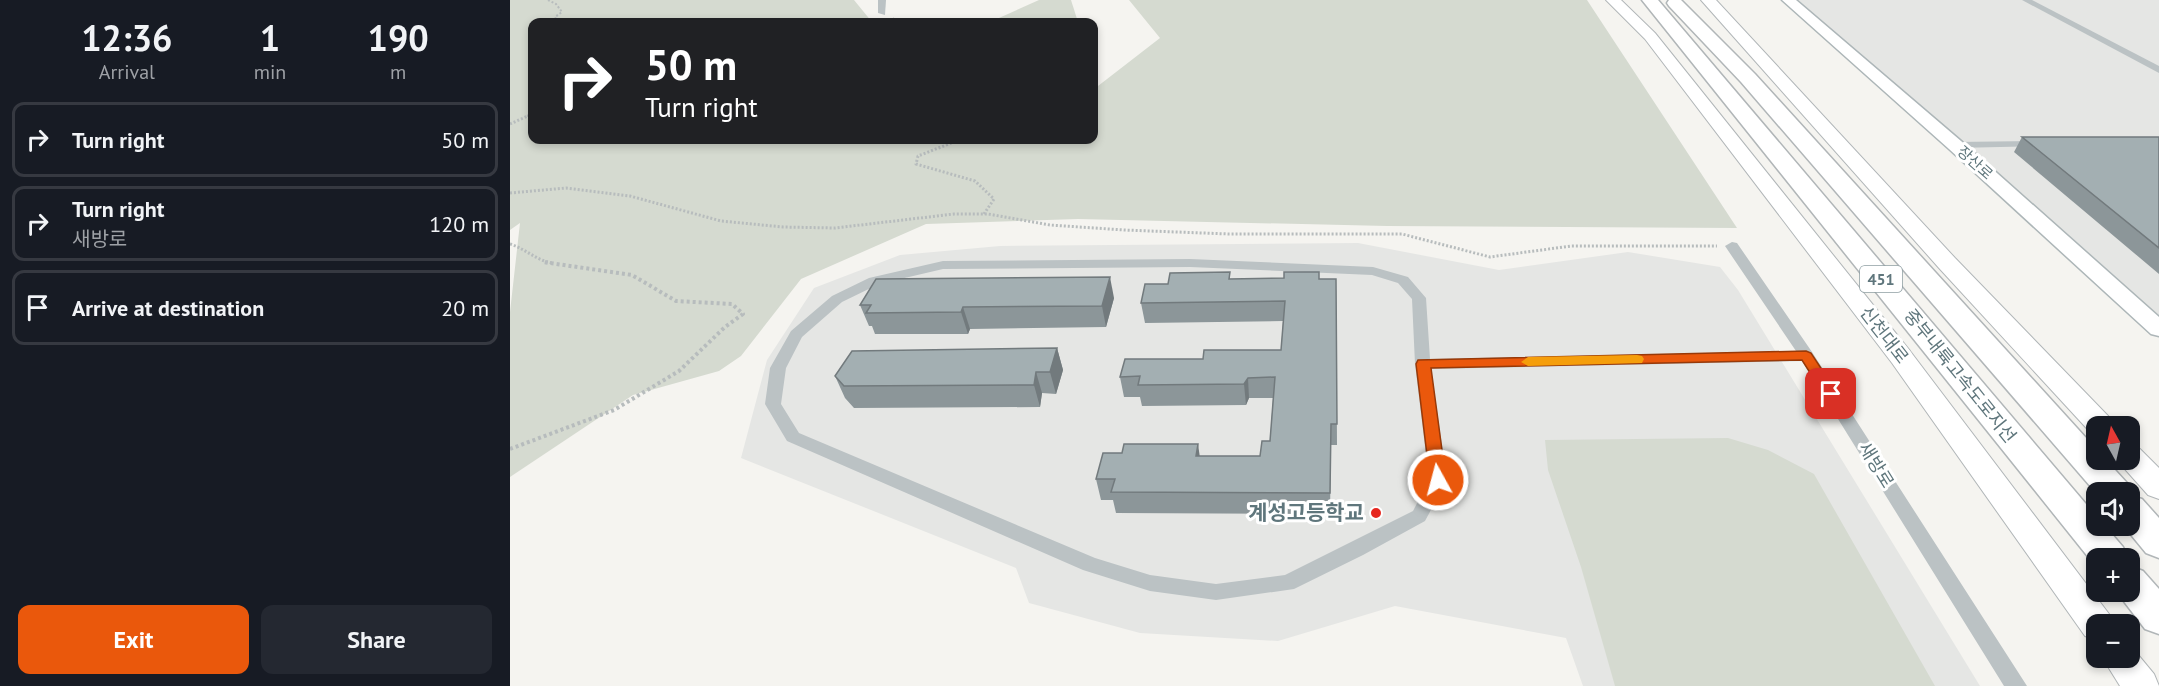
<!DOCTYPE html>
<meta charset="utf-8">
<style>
body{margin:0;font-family:"PT Sans","Noto Sans KR",sans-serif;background:#242831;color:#f1f3f6;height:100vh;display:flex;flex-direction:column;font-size:22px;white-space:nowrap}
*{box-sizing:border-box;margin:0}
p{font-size:20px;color:#9ea1a6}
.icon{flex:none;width:33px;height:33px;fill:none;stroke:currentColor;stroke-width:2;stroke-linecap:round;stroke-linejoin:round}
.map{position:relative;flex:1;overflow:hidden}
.sheet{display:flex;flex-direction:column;background:#171b24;width:510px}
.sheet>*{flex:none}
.hud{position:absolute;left:18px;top:18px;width:570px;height:126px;border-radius:12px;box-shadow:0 3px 9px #0003;background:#202124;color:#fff;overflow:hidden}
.needle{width:39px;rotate:352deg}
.buttons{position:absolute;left:1576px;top:416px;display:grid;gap:12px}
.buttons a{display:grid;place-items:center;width:54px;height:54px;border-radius:12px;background:#171b24;box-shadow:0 3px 9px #0003;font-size:30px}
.pin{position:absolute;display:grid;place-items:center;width:51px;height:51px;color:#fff;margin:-26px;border-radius:12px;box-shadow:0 3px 9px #0006}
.me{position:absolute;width:66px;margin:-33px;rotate:353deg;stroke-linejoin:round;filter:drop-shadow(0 0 4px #0008)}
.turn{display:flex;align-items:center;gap:21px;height:126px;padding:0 18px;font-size:27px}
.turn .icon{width:78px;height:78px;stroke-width:2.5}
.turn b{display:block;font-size:42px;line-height:51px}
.eta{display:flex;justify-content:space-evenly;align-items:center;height:102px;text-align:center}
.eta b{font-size:36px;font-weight:600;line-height:42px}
.button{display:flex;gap:12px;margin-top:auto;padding:12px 18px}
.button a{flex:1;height:69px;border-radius:12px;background:#ea580c;color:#fff;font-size:24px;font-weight:600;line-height:69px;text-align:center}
.button a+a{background:#242831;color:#f1f3f6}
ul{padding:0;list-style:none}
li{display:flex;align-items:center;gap:18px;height:75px;margin:0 12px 9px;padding:0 6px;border:3px solid #363941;border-radius:12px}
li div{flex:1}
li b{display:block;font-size:22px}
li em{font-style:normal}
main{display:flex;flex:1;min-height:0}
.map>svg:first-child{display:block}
.built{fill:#e5e6e4}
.green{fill:#d5dad0}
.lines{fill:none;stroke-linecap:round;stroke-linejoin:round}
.secondary-casing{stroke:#adb6b8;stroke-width:3}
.trunk-casing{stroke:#b1b6b8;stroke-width:2}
.motorway-casing{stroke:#b1b6b8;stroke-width:3}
.path-far2{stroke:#b7bcbd;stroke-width:2;stroke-dasharray:2 2;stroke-linecap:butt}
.path-far1{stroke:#b7bcbd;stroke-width:3;stroke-dasharray:2 2;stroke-linecap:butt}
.path{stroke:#b7bcbd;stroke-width:4;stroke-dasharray:3 3;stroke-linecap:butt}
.minor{fill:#bbc2c4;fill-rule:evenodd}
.secondary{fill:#fff;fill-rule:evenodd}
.trunk{fill:#fff;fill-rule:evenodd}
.motorway{fill:#fff;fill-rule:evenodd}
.wall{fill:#8c9699}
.shaded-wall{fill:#727a7d}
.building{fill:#a3afb2;stroke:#727a7d;stroke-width:1.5}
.route{fill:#ea580c;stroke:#983908;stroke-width:1.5}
.slow{fill:#f59e0b}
.poi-dot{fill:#e6271f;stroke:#fff;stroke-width:2}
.labels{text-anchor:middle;stroke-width:6;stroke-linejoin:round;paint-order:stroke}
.far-street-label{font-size:15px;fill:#5f767c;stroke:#fff}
.shield{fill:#fff;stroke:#8f9fa3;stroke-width:1.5}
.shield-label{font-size:16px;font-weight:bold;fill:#5f767c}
.street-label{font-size:18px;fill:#5f767c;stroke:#fff}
.near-poi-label{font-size:21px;font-weight:bold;fill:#5f767c;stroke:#fff;text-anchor:end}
</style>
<main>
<section class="sheet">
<div class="eta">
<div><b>12:36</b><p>Arrival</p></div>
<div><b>1</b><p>min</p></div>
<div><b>190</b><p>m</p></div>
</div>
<ul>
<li><svg class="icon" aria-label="right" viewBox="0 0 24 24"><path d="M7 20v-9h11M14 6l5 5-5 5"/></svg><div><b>Turn right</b></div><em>50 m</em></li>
<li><svg class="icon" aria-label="right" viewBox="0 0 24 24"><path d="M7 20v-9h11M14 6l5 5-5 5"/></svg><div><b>Turn right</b><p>새방로</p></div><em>120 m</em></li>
<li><svg class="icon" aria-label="arrive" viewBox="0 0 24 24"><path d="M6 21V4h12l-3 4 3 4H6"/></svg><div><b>Arrive at destination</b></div><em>20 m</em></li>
</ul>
<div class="button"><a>Exit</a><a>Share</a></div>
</section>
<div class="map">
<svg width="1649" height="686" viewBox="0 0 1649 686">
<rect width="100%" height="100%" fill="#f5f4f0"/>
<!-- built -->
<g class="built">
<polygon points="1278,0 1649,0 1649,319"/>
<polygon points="848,243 989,270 1118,252 1210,267 1228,290 1470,686 1073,686 1056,638 885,606 768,641 630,633 519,603 506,568 231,458 257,360 304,288 390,255 490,246"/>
</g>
<!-- green -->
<g class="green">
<polygon points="0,0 344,0 362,22 22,22 22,140 584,140 584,72 588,86 650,38 619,0 1077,0 1227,228 877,226 568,219 416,224 291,279 231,356 209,371 123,395 0,477 0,312 10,223 0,230"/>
<polygon points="529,0 561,0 568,22 480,22"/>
<polygon points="1218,438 1258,450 1304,474 1425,686 1105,686 1071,567 1038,470 1035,440"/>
</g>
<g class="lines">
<defs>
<polygon id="secondary" points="1272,0 1286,0 1451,141 1649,317 1649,336 1641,334 1439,149"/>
<g id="trunk">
<polygon points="1096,0 1111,0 1145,33 1400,351 1599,614 1604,624 1587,624 1587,640 1575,636 1382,363 1135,39"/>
<polygon points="1191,0 1206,0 1445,258 1601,419 1605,426 1587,426 1587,435 1581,433 1429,268"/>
<polygon points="1620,446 1630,449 1649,468 1649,499 1638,495 1606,459 1620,459"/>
<polygon points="1620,645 1644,674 1649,686 1610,686 1592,657 1620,657"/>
</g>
<g id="motorway">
<polygon points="1132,0 1148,0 1587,517 1587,525 1594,525 1613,547 1618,558 1587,558 1587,568"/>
<polygon points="1159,0 1171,0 1245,74 1587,450 1587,459 1595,459 1617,483 1622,492 1620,496 1632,499 1649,518 1649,558 1636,553 1613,525 1620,525 1620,492 1587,492 1587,494 1231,82 1159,6 1157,3"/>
<polygon points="1620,566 1633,571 1649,589 1649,634 1635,629 1606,591 1620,591"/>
</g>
</defs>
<!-- secondary casing -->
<use href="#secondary" class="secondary-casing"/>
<!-- trunk casing -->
<use href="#trunk" class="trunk-casing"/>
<!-- motorway casing -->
<use href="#motorway" class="motorway-casing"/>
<!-- path-far2 -->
<g class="path-far2">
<polyline points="38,0 46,4 52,12 45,17 47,22"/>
<polyline points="383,18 386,22 394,22"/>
<polyline points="456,22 462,22"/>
<polyline points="17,116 22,114"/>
</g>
<!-- path-far1 -->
<g class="path-far1">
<polyline points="0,124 20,115"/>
<polyline points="449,140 408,156 406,164 465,181 484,199 474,214"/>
<polyline points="0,193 56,188 120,196 211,221 273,227 325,228 444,214 478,214 540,225 614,230 719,234 892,234 980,257 1061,246 1207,246"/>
<path d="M0,244C16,249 27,261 43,263"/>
</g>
<!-- path -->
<polyline class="path" points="0,449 104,410 169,371 215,327 233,314 222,304 166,301 122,275 33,262"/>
<!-- minor -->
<g class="minor">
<polygon points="368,0 376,0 375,15 368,13"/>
<polygon points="1512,0 1522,0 1649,66 1649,73"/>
<polygon points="1529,141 1535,144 1533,146 1445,148 1439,145 1445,142"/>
<path d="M1222,242L1227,243L1302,352L1517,686H1494L1292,361L921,369L937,480L915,521L853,555L784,589L706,600L640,591L573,570L277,441L255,404L260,368L281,331L322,296L359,278L433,261L680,259L863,267L898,277L916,298L920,359L1286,351L1215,246ZM680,267L862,275L888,283L902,299L905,364L919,480L903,511L775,575L706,584L640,575L585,558L289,433L271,404L276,368L292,337L332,302L369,284L433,269Z"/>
</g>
<!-- secondary -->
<use href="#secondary" class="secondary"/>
<!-- trunk -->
<use href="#trunk" class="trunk"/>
<!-- motorway -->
<use href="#motorway" class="motorway"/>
</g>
<!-- wall -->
<g class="wall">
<polygon points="1512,137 1649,137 1649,274 1504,152"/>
<polygon points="720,272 720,279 826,279 827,445 821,445 820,514 606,513 603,500 591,500 586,479 690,456 750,456 760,441 763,398 739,398 736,405 632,406 630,397 614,397 610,377 693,359 771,350 773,321 635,323 631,303 658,284"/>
<polygon points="604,298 596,327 460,329 458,334 365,334 362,326 359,326 350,305"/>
<polygon points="547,348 553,370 546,394 532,393 530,407 344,408 335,398 325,376"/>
</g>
<!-- shaded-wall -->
<g class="shaded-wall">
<polygon points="600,277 604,298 596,327 592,306"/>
<polygon points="453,307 460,329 458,334 451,312"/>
<polygon points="547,348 553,370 546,394 540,372"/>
<polygon points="526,372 532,393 530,407 524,385"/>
<polygon points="738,378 739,398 736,405 734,384"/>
<polygon points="688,444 691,465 686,456"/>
</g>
<!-- building -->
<g class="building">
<polygon points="1512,137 1649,137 1649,248"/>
<polygon points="720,272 719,279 774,278 774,272 809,272 809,279 826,279 827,424 821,424 820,493 601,492 605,479 586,479 593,453 612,453 614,444 688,444 686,456 750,456 752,441 760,441 765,377 738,378 734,384 628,385 630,376 610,377 615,359 693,359 694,350 771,350 775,301 631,303 635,284 658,284 660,273"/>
<polygon points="600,277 592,306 453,307 451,312 356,313 361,305 350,305 366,279"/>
<polygon points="547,348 540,372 526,372 524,385 334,386 325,376 342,351"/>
</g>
<!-- route -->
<polygon class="route" points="1296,351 1301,353 1326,391 1328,394 1326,398 1316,398 1292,360 921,368 936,480 933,484 922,484 920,480 906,364 908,360"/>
<!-- slow -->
<polygon class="slow" points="1127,355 1132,356 1134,359 1132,363 1018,366 1011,362 1018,357"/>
<!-- markers -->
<circle class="poi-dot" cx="866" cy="513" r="6"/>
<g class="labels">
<!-- far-street labels -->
<g class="far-street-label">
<text transform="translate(1465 163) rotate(42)" y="5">장산로</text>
</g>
<!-- shield labels -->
<rect class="shield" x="1350" y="266" width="42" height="26" rx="4.5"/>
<g class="shield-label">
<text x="1371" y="285">451</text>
</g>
<!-- street labels -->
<g class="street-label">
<text transform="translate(1374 335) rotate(52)" y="6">신천대로</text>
<text transform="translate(1450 376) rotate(51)" y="6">중부내륙고속도로지선</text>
<text transform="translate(1366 465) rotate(58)" y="6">새방로</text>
</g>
<!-- near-poi labels -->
<g class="near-poi-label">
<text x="854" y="520">계성고등학교</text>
</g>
</g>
</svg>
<div class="buttons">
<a><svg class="needle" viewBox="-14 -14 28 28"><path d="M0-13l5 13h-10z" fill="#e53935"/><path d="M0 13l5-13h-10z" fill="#9ea1a6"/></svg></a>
<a><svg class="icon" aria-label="sound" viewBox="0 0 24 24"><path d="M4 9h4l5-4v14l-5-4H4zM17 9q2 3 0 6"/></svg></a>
<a>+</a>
<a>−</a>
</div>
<div class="pin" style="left:1321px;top:394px;background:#d93025"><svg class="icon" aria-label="arrive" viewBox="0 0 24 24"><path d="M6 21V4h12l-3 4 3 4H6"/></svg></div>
<svg class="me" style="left:928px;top:480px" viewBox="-20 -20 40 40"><circle r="17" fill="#ea580c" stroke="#fff" stroke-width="3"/><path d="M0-11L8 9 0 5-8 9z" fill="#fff"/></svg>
<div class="hud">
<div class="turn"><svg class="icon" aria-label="right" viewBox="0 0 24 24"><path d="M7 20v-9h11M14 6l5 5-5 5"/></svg><div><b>50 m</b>Turn right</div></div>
</div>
</div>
</main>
